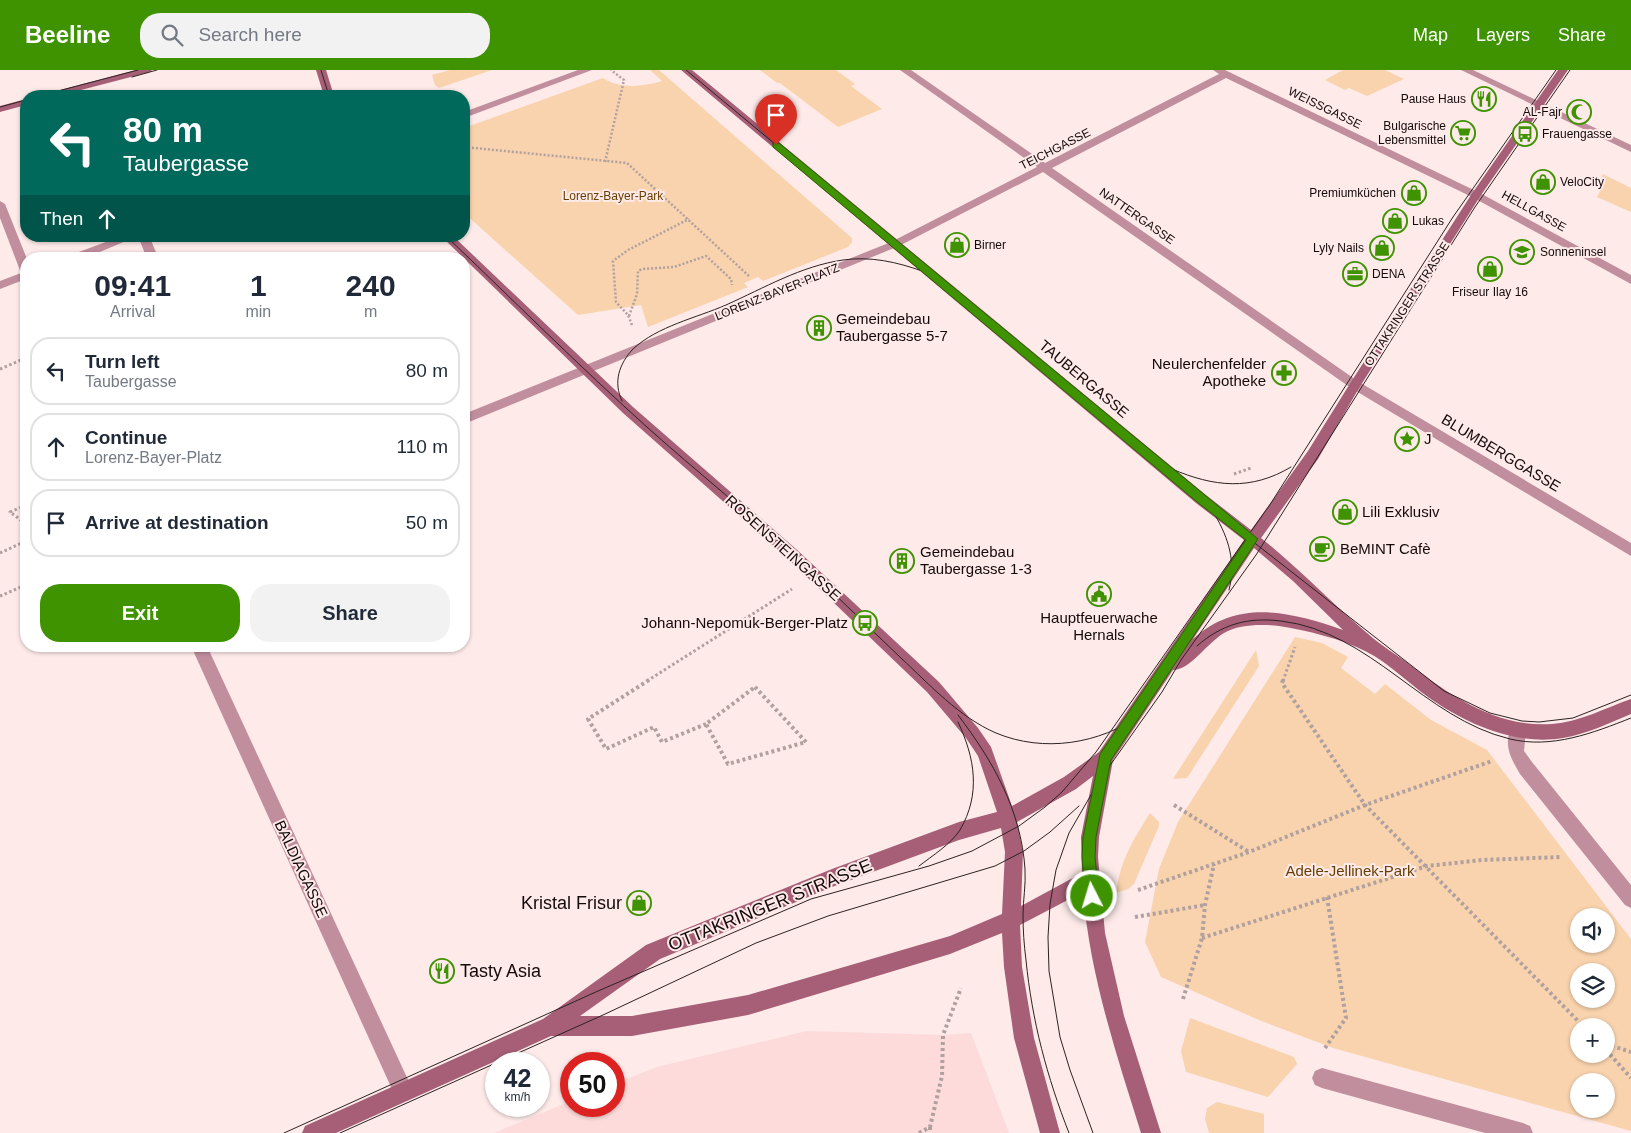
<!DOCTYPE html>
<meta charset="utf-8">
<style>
body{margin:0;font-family:Helvetica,sans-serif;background:#f2f2f3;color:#1f2937;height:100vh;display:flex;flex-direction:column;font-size:19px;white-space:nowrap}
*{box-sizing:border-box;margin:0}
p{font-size:16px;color:#747a83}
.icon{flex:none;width:28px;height:28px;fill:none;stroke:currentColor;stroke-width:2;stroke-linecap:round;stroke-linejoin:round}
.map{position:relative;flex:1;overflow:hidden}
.drawer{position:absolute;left:20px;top:182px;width:450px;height:400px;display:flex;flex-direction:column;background:#fff;border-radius:20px;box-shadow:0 1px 4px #0004}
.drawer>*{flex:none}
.guide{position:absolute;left:20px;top:20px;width:450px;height:152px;border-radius:20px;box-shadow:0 1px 4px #0004;background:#00695c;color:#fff;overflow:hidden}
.fabs{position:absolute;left:1570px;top:838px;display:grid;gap:10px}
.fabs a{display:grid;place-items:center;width:45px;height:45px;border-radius:50%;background:#fff;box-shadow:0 1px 4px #0004;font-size:25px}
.speed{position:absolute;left:485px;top:982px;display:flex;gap:10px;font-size:25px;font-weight:700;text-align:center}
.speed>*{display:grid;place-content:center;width:65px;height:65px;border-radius:50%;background:#fff;box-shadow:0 1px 4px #0004;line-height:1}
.speed small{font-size:12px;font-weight:400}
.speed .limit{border:8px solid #d22;background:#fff;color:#111}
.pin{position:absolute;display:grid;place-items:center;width:42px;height:42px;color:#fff;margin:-51px -21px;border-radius:50% 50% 50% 0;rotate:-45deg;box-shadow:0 0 5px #0007}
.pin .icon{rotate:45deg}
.me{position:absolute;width:55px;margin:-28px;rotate:355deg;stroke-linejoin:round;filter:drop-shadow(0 0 4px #0008)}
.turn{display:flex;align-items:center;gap:18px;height:105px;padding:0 20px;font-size:22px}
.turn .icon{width:65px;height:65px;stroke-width:2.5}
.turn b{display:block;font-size:35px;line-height:42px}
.then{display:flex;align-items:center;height:48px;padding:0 20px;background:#0003;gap:10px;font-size:19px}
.eta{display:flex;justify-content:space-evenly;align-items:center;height:85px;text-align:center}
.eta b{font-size:30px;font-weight:700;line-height:35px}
.cta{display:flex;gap:10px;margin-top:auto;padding:10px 20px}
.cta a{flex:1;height:58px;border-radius:20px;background:#3f9300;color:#fff;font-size:20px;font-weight:700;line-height:58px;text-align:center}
.cta a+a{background:#f2f2f3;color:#1f2937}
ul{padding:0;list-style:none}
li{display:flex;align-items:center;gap:15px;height:68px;margin:0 10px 8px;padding:0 10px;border:2px solid #e0e1e3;border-radius:20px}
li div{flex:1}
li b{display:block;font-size:19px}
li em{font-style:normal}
header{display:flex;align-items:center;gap:30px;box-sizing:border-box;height:70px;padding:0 25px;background:#3f9300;color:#fff}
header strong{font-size:24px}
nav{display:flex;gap:28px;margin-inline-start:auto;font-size:18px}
.search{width:350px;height:45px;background:#f2f2f3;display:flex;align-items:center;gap:12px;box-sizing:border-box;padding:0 18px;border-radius:20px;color:#747a83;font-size:19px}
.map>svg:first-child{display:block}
.built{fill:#fcdbda}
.green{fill:#f9d3ad;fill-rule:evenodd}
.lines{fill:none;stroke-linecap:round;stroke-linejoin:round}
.path-far2{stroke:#b0a09f;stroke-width:2.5;stroke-dasharray:2 2;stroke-linecap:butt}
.path-far1{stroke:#b0a09f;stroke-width:3;stroke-dasharray:2.5 2.5;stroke-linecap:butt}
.path{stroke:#b0a09f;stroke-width:4;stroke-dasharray:3 3;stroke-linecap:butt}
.lane{fill:#c18e9e;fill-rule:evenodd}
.street{fill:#c18e9e;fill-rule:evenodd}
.secondary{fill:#a65f77;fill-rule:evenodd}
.tram{stroke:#2d2222;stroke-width:1}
.route{fill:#3f9300;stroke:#296000}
.labels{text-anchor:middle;stroke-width:4;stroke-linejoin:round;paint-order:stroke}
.far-poi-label{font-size:12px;fill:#140a0a;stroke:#fdeae9;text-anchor:start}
.far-street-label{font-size:12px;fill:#140a0a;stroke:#fdeae9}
.far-park-label{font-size:12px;fill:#683e00;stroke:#fdeae9}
.poi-label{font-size:15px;fill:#140a0a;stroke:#fdeae9;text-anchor:start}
.street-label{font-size:15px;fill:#140a0a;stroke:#fdeae9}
.park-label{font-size:15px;fill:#683e00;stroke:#fdeae9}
.near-poi-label{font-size:18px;fill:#140a0a;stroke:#fdeae9;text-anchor:end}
.near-street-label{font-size:18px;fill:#140a0a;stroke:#fdeae9}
</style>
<header>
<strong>Beeline</strong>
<div class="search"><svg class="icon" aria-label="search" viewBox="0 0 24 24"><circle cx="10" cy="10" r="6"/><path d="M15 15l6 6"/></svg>Search here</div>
<nav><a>Map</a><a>Layers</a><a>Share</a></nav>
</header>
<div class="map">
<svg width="1631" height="1063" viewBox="0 0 1631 1063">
<rect width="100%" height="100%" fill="#fdeae9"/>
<!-- built -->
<polygon class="built" points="807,961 943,965 971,963 1009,1063 494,1063 571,1031 571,1036 614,1036 614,1014 657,997"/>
<!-- green -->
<g class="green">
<polygon points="450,0 492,0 439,18 435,15 432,5"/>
<path d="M650,0H659L852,168V172L848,177L763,211L758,207L744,213L748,217L648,257L641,235L578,245L464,143V58L603,8C619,19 643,17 662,11Z"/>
<polygon points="760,0 836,0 855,14 851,16 882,39 838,57 780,13 777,13"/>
<polygon points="1343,0 1385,0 1404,9 1367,26 1349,18 1345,20 1325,10"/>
<polygon points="1603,104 1631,118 1631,142 1597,127 1606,110 1601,108"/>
<path d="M1295,567L1322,573L1348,587L1341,598L1375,624L1385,614L1431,650L1487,680L1631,869V1061L1333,978L1259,950L1161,907L1145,872L1159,799L1178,752ZM1579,846H1606V874H1579ZM1579,901H1606V929H1579ZM1606,956V984H1579V956ZM1606,1011V1039H1579V1011Z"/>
<polygon points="1256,580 1259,596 1187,708 1173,709"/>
<path d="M1150,743L1159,752V756L1134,814L1128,819L1116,823C1120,791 1133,770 1150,743Z"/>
<polygon points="1190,948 1294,987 1297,994 1268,1027 1186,1002 1181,981"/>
<polygon points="1217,1032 1264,1044 1264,1063 1209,1063 1205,1049 1207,1038"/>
</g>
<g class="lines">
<!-- path-far2 -->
<g class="path-far2">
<polyline points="464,77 627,93 750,207"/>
<polyline points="605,92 624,10 611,0"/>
<polyline points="629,246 637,224 638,201 642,199 674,197 706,186 731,209 732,215"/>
<polyline points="632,255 628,245 616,232 613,191 628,180 689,149"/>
</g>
<!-- path-far1 -->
<g class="path-far1">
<polyline points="0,299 26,288"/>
<polyline points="1234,404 1251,398"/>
<polyline points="26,435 10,442 26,454"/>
<polyline points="0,483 26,471"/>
<polyline points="0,526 26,515"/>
<polyline points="647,611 792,519"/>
<polyline points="1283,611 1295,577"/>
</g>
<!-- path -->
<g class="path">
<polyline points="649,610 588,649 606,679 654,657 662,672 706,654"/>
<polyline points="1283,610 1282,613 1365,735 1583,956"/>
<polygon points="755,617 806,672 728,694 706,654"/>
<polyline points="1174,735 1249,782"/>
<polyline points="1138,820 1249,782 1365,735 1492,691"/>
<polyline points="1135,847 1205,835"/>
<polyline points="1202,868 1427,796 1482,790 1561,787"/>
<polyline points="1183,929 1202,868 1205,835 1214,794"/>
<polyline points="1606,974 1631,982"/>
<polyline points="1325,978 1346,948 1327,827"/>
<polyline points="1606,980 1631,1008"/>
<polyline points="930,1057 930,1063"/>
<polyline points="919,1063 930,1057 942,1006 943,965 961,918"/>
</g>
<!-- lane -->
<polygon class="lane" points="138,166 149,166 159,189 147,189"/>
<!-- street -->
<g class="street">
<polygon points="578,0 592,0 464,48 464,42"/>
<polygon points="900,0 911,0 1045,93 1219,4 1213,0 1225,0 1480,123 1631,205 1631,214 1472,127 1226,8 1052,98 1359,312 1631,473 1631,486 1351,318 1043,102 899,176 464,354 464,344 891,172 1037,97"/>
<polygon points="1461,0 1473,0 1631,75 1631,82"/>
<polygon points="0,131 5,134 27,189 26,209 0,219 0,211 21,203 0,148"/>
<polygon points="122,166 138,166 83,189 67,189 68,186"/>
<polygon points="191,576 207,576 410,1014 413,1021 410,1028 403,1031 396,1028"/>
<path d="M1518,652L1524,655L1526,660L1524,681L1532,692L1631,815V838L1625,835L1520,704C1510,687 1503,675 1512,655Z"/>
<polygon points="1322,998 1523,1053 1530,1056 1533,1063 1485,1063 1322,1018 1315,1015 1312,1008 1315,1001"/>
</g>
<!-- secondary -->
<g class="secondary">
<polygon points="136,0 152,0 150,2 58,26 43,26 45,24"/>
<polygon points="316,0 326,0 334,26 324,26"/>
<path d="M681,0H692L1206,425L1251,460L1308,381L1351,312L1471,125L1558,0H1568L1481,125L1359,318L1318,389L1261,468C1301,500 1335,537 1374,569C1384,577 1395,584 1405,591C1448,624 1495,658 1552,654C1580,652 1605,638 1631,629V644C1609,653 1587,664 1563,668C1516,676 1466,654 1428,627C1408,613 1389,593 1367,582C1342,569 1306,560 1279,556C1262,554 1239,554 1224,563C1207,573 1190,600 1173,600L1113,690L1099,767L1098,787L1105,863L1124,946L1161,1063H1141C1116,983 1090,906 1083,822L1020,855L1022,897L1034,968L1060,1063H1040L1014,968L1004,897L1002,863L950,884L748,945L632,966H551L336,1063H302L305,1056L543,949L646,875L832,799L959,752L997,742L978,686L966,668L927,622L786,487L623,343L441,166H453L633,337L796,479L939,612L978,658L991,677L1012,736L1064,707L1099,682L1244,470L1196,433ZM1254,478L1293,511L1343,560C1291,542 1238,528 1193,569ZM1093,706L1081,767L1082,803L1021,836L1023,782L1017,752L1076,719ZM1001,758L1005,782L1002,844L950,866L748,925L632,946H580L660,889L832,817L959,770Z"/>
<polygon points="26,29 26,35 0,42 0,36"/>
</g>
<!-- tram -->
<g class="tram">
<polyline points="321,0 329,26"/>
<polyline points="686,0 1247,467 1444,621 1490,643 1522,651 1539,652 1573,648 1631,625"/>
<polyline points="132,7 157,0"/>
<polyline points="39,26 138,0"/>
<polyline points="0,37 26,30"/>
<path d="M446,166C513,230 579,296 648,358C696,401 747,441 794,486C830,519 865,554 901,588C930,615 959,647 996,663C1044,683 1099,674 1141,645"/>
<path d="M622,331C613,312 619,294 633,279C658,256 696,248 726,235C764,218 801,196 843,190C870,186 897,192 922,201"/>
<path d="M1172,399C1214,417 1251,421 1291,397"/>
<path d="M1215,445C1229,469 1236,492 1229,520"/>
<path d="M1197,576C1222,554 1248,547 1281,551C1372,562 1423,648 1510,669C1552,679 1593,663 1631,648"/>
<path d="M958,645C993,691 1021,740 1025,799C1026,815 1023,830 1023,845C1023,860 1024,875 1026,890C1032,951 1047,1007 1069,1063"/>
<path d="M919,796C932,786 951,774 960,760C981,724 975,688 958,652"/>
<polyline points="284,1063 598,921 811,829 929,796 972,781 1019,756 1045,737 1062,722 1096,682 1271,433 1453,147 1556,0"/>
<polyline points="340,1063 603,945 756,873 828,846 995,796 1024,781 1050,762 1079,736"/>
<polyline points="1093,1063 1070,1000 1060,967 1049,901 1048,867 1050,834 1056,800 1069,763 1099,711 1162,622 1181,590 1256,485 1475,137 1570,0"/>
</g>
</g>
<!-- route -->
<polygon class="route" points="773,73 779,73 1258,469 1111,690 1096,767 1095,787 1099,826 1097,831 1092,833 1088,831 1085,826 1082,787 1083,767 1100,684 1246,470 1197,432 773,77"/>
<!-- icons -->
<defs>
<symbol id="restaurant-ring" viewBox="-11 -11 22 22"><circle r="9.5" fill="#fdeae9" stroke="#3f9300" stroke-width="1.5"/><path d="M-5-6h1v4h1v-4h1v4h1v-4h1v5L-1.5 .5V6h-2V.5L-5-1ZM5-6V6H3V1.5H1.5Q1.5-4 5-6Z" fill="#3f9300"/></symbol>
<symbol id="mosque-ring" viewBox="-11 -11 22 22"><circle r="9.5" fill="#fdeae9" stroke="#3f9300" stroke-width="1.5"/><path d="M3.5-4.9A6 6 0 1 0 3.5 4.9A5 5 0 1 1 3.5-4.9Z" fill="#3f9300"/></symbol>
<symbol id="supermarket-ring" viewBox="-11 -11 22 22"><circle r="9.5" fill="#fdeae9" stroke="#3f9300" stroke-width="1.5"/><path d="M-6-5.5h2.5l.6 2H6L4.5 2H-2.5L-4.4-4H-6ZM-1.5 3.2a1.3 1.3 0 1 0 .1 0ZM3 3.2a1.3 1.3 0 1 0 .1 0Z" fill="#3f9300"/></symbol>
<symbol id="bus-ring" viewBox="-11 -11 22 22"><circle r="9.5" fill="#fdeae9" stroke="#3f9300" stroke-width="1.5"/><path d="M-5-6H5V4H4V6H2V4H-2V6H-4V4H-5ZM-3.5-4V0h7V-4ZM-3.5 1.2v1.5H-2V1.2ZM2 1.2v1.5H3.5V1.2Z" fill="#3f9300"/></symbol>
<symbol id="shop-ring" viewBox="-11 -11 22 22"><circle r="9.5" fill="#fdeae9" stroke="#3f9300" stroke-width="1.5"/><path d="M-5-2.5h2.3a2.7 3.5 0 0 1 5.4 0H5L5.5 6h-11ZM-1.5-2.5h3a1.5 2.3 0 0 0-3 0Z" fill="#3f9300"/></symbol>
<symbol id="school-ring" viewBox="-11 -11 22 22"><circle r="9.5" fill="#fdeae9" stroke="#3f9300" stroke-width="1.5"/><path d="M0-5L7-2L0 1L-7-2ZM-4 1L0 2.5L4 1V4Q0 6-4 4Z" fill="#3f9300"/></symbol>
<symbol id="office-ring" viewBox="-11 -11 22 22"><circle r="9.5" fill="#fdeae9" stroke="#3f9300" stroke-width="1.5"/><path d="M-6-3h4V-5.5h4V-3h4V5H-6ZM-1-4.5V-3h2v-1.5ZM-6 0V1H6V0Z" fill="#3f9300"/></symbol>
<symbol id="building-ring" viewBox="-11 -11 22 22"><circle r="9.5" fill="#fdeae9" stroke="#3f9300" stroke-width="1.5"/><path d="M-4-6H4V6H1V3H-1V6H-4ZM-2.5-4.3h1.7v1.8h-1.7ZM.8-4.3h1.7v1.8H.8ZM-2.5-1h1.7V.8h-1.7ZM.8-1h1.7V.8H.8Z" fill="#3f9300"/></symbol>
<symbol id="pharmacy-ring" viewBox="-11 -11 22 22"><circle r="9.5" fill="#fdeae9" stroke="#3f9300" stroke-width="1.5"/><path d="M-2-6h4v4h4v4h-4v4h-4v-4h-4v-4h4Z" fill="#3f9300"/></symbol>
<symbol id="sight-ring" viewBox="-11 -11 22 22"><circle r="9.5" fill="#fdeae9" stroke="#3f9300" stroke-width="1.5"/><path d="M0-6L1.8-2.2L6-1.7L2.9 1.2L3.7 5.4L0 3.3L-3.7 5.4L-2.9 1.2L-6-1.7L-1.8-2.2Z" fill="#3f9300"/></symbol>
<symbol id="cafe-ring" viewBox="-11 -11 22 22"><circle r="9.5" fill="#fdeae9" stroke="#3f9300" stroke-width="1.5"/><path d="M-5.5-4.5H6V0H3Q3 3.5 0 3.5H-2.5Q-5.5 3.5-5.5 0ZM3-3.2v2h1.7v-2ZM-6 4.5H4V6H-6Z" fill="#3f9300"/></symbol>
<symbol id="civic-ring" viewBox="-11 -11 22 22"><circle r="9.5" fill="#fdeae9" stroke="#3f9300" stroke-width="1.5"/><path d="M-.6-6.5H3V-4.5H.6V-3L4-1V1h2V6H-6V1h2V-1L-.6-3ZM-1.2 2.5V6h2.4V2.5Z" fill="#3f9300"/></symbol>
</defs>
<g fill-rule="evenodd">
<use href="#restaurant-ring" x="1470" y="15" width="28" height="28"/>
<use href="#mosque-ring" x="1565" y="28" width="28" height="28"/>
<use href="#supermarket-ring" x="1449" y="49" width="28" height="28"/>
<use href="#bus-ring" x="1511" y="50" width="28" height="28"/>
<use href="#shop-ring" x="1529" y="98" width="28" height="28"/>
<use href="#shop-ring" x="1400" y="109" width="28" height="28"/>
<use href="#shop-ring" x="1381" y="137" width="28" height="28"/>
<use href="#shop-ring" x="943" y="161" width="28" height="28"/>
<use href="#shop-ring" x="1368" y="164" width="28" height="28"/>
<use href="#school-ring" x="1508" y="168" width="28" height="28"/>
<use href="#shop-ring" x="1476" y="185" width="28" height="28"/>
<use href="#office-ring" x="1341" y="190" width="28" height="28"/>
<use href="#building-ring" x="805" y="244" width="28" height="28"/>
<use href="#pharmacy-ring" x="1270" y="289" width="28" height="28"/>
<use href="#sight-ring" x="1393" y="355" width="28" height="28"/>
<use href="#shop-ring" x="1331" y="428" width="28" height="28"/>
<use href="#cafe-ring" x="1308" y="465" width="28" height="28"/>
<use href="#building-ring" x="888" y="477" width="28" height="28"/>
<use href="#civic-ring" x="1085" y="510" width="28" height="28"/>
<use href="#bus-ring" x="851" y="539" width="28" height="28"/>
<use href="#shop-ring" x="625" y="819" width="28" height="28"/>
<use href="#restaurant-ring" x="428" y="887" width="28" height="28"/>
</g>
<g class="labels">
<!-- far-poi labels -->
<g class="far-poi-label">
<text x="1466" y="33" text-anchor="end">Pause Haus</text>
<text x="1562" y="46" text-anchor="end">AL-Fajr</text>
<text x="1446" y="60" text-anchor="end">Bulgarische<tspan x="1446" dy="14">Lebensmittel</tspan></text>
<text x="1542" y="68">Frauengasse</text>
<text x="1560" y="116">VeloCity</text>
<text x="1396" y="127" text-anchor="end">Premiumküchen</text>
<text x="1412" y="155">Lukas</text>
<text x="974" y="179">Birner</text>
<text x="1364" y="182" text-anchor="end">Lyly Nails</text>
<text x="1540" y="186">Sonneninsel</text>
<text x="1372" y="208">DENA</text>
<text x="1490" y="226" text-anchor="middle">Friseur Ilay 16</text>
</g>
<!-- far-street labels -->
<g class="far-street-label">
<text transform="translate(1325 38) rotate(26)" y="4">WEISSGASSE</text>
<text transform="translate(1055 79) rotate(-27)" y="4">TEICHGASSE</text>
<text transform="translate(1534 141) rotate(29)" y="4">HELLGASSE</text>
<text transform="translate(1137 146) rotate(35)" y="4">NATTERGASSE</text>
<text transform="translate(777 222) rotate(-22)" y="4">LORENZ-BAYER-PLATZ</text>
<text transform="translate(1407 234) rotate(-57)" y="4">OTTAKRINGER STRASSE</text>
</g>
<!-- far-park labels -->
<g class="far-park-label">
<text x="613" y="130">Lorenz-Bayer-Park</text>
</g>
<!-- poi labels -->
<g class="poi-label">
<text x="836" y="254">Gemeindebau<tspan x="836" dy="17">Taubergasse 5-7</tspan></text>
<text x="1266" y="299" text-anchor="end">Neulerchenfelder<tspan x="1266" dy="17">Apotheke</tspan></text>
<text x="1424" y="374">J</text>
<text x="1362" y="447">Lili Exklusiv</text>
<text x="1340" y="484">BeMINT Cafè</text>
<text x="920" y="487">Gemeindebau<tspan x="920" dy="17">Taubergasse 1-3</tspan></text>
<text x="1099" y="553" text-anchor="middle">Hauptfeuerwache<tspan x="1099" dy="17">Hernals</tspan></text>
<text x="848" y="558" text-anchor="end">Johann-Nepomuk-Berger-Platz</text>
</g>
<!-- street labels -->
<g class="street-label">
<text transform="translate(1084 309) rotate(40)" y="5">TAUBERGASSE</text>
<text transform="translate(1501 383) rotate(31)" y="5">BLUMBERGGASSE</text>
<text transform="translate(783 478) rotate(42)" y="5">ROSENSTEINGASSE</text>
<text transform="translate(301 799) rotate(65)" y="5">BALDIAGASSE</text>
</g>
<!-- park labels -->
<g class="park-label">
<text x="1350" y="806">Adele-Jellinek-Park</text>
</g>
<!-- near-poi labels -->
<g class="near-poi-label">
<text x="622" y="839">Kristal Frisur</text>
<text x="460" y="907" text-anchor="start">Tasty Asia</text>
</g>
<!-- near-street labels -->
<g class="near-street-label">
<text transform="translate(770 835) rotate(-22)" y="6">OTTAKRINGER STRASSE</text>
</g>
</g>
</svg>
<div class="fabs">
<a><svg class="icon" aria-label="sound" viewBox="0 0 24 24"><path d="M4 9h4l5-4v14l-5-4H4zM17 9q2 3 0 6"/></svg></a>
<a><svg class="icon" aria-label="layers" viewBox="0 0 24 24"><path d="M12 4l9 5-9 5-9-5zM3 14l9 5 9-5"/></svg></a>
<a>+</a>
<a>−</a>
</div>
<div class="speed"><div>42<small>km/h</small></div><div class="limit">50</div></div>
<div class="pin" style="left:776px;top:75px;background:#d93025"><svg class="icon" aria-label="arrive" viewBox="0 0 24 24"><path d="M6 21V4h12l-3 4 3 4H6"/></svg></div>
<svg class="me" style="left:1092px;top:826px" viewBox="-20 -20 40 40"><circle r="17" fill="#3f9300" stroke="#fff" stroke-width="3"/><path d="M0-11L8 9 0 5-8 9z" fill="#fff"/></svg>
<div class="guide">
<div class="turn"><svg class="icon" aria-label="left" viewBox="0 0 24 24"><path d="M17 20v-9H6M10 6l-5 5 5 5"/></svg><div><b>80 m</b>Taubergasse</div></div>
<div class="then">Then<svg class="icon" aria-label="ahead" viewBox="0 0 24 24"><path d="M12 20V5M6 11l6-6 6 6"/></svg></div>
</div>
<section class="drawer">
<div class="eta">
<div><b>09:41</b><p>Arrival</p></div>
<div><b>1</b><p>min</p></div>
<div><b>240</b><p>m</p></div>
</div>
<ul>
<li><svg class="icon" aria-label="left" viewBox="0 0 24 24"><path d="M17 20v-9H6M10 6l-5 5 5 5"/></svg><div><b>Turn left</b><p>Taubergasse</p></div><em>80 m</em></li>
<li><svg class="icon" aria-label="ahead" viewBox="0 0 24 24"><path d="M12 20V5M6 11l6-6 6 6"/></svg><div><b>Continue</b><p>Lorenz-Bayer-Platz</p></div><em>110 m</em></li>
<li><svg class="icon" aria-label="arrive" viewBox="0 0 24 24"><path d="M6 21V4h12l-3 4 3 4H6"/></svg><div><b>Arrive at destination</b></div><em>50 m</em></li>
</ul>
<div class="cta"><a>Exit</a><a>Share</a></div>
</section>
</div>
